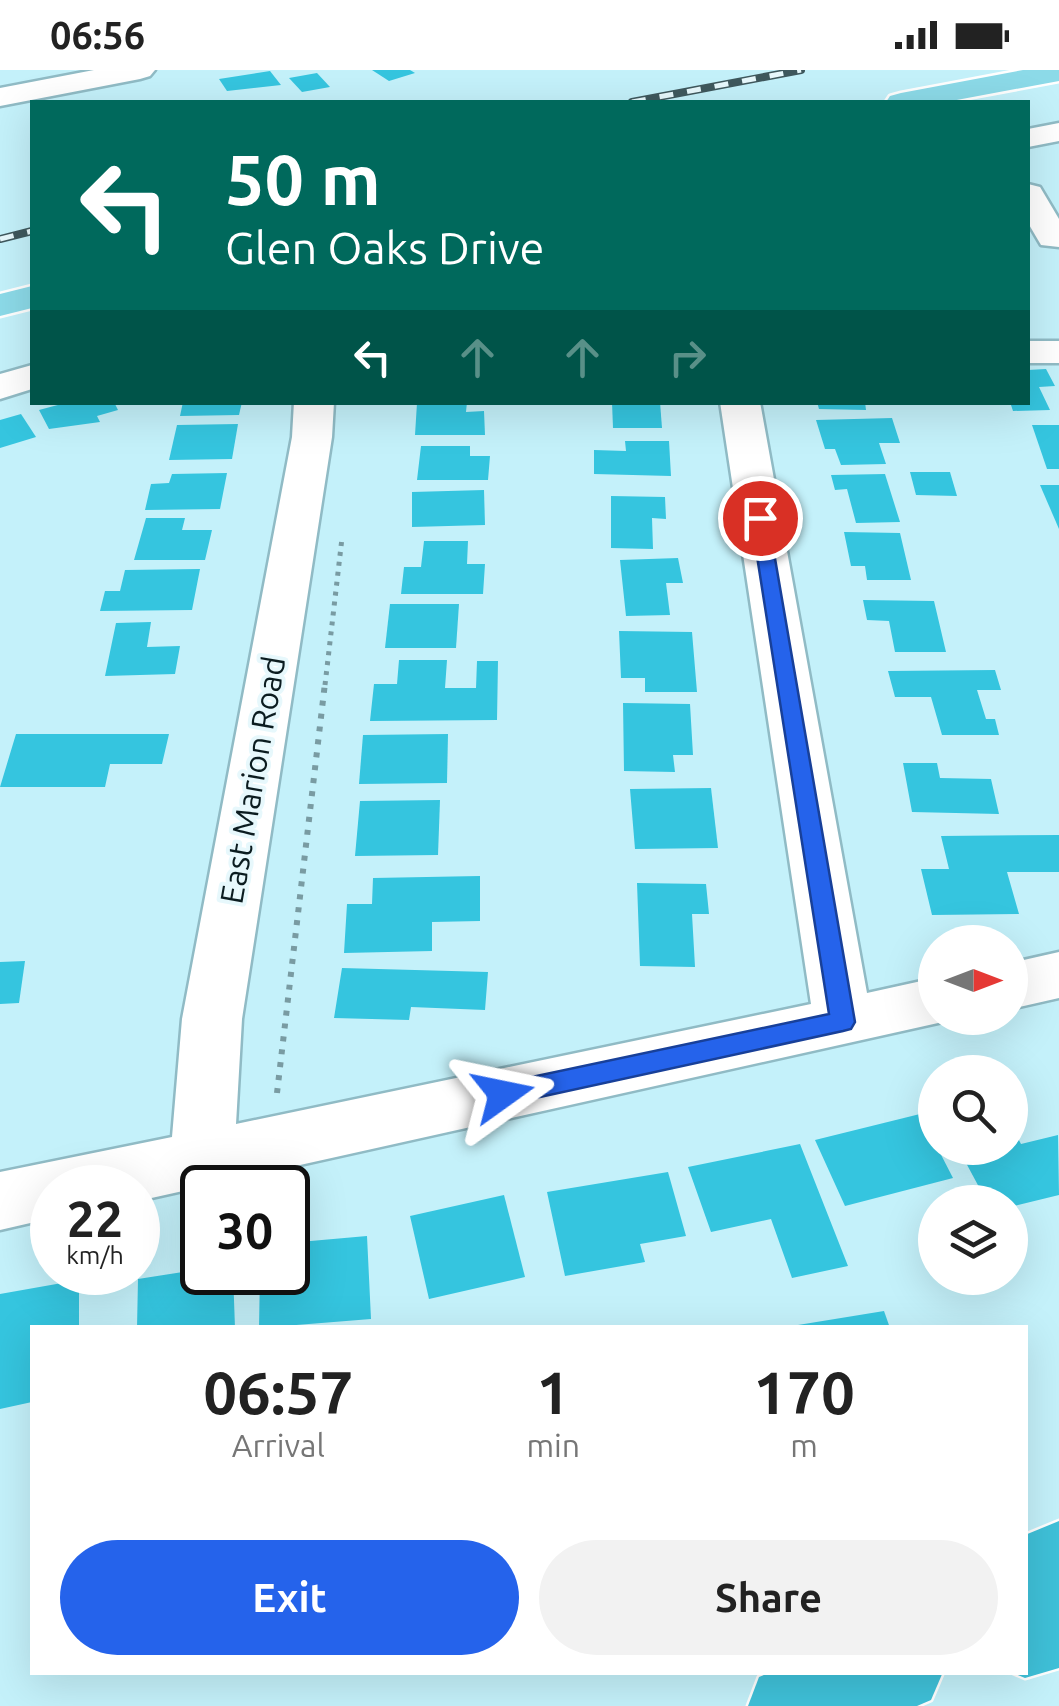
<!DOCTYPE html>
<style>
body{margin:0;font-family:Ubuntu,sans-serif;background:#f2f2f2;color:#222;height:100vh;display:flex;flex-direction:column;font-size:38px;white-space:nowrap}
*{box-sizing:border-box;margin:0}
p{font-size:32px;color:#767676}
.icon{flex:none;width:55px;height:55px;fill:none;stroke:currentColor;stroke-width:2;stroke-linecap:round;stroke-linejoin:round}
.map{position:relative;flex:1;overflow:hidden}
.details{position:absolute;left:30px;top:1255px;width:998px;height:350px;display:flex;flex-direction:column;background:#fff;border-radius:0px;box-shadow:0 10px 40px #0002}
.details>*{flex:none}
.guide{position:absolute;left:30px;top:30px;width:1000px;height:305px;border-radius:0px;box-shadow:0 10px 40px #0002;background:#00695c;color:#fff;overflow:hidden}
.needle{width:65px;rotate:90deg}
.buttons{position:absolute;left:918px;top:855px;display:grid;gap:20px}
.buttons a{display:grid;place-items:center;width:110px;height:110px;border-radius:50%;background:#fff;box-shadow:0 10px 40px #0002;font-size:50px}
.speed{position:absolute;left:30px;top:1095px;display:flex;gap:20px;font-size:50px;font-weight:700;text-align:center}
.speed>*{display:grid;place-content:center;width:130px;height:130px;border-radius:50%;background:#fff;box-shadow:0 10px 40px #0002;line-height:1}
.speed small{font-size:25px;font-weight:400}
.speed .limit{border:5px solid #111;border-radius:15px;background:#fff;color:#111}
.pin{position:absolute;display:grid;place-items:center;width:85px;height:85px;color:#fff;margin:-42px;border:5px solid #fff;border-radius:50%;box-shadow:0 2px 10px #0007}
.me{position:absolute;width:110px;margin:-55px;rotate:78deg;stroke-linejoin:round;filter:drop-shadow(0 0 8px #0008)}
.turn{display:flex;align-items:center;gap:35px;height:210px;padding:0 30px;font-size:45px}
.turn .icon{width:130px;height:130px;stroke-width:2.5}
.turn b{display:block;font-size:70px;line-height:85px}
.lanes{display:flex;align-items:center;height:95px;padding:0 30px;background:#0003;justify-content:center;gap:50px;direction:ltr}
.lanes .off{opacity:.35}
.eta{display:flex;justify-content:space-evenly;align-items:center;height:170px;text-align:center}
.eta b{font-size:60px;font-weight:600;line-height:70px}
.primary-button{display:flex;gap:20px;margin-top:auto;padding:20px 30px}
.primary-button a{flex:1;height:115px;border-radius:60px;background:#2563eb;color:#fff;font-size:40px;font-weight:600;line-height:115px;text-align:center}
.primary-button a+a{background:#f2f2f2;color:#222}
.status{display:flex;justify-content:space-between;align-items:center;height:70px;padding:0 50px;background:#fff;direction:ltr}
.status svg{height:28px;fill:currentColor}
.map>svg:first-child{display:block}
.building{fill:#35c5df}
.lines{fill:none;stroke-linecap:round;stroke-linejoin:round}
.minor-casing{stroke:#90bbc5;stroke-width:5}
.major-casing{stroke:#fff;stroke-width:5}
.highway-casing{stroke:#fff;stroke-width:5}
.path-far1{stroke:#799ba2;stroke-width:5;stroke-dasharray:4 6;stroke-linecap:butt}
.path{stroke:#799ba2;stroke-width:6;stroke-dasharray:5 8;stroke-linecap:butt}
.minor{fill:#fff;fill-rule:evenodd}
.major{fill:#8cdae8;fill-rule:evenodd}
.highway{fill:#3fc1d9;fill-rule:evenodd}
.rail-casing{stroke:#3f585d;stroke-width:8}
.rail{stroke:#e7f8fc;stroke-width:5;stroke-dasharray:14;stroke-linecap:butt}
.route{fill:#2563eb;stroke:#184099;stroke-width:2.5}
.labels{text-anchor:middle;stroke-width:8;stroke-linejoin:round;paint-order:stroke}
.street-label{font-size:32px;fill:#0b1c20;stroke:#e7f8fc}
</style>
<div class="status"><b>06:56</b><svg viewBox="0 0 49 12"><path d="M0 12V9h3v3zM5 12V6h3v6zM10 12V3h3v9zM15 12V0h3v12zM26 1h20v11H26zM47 4h2v5h-2z"/></svg></div>
<div class="map">
<svg width="1059" height="1636" viewBox="0 0 1059 1636">
<rect width="100%" height="100%" fill="#c4f1fa"/>
<!-- building -->
<g class="building">
<polygon points="372,0 410,0 415,3 389,11"/>
<polygon points="270,1 281,15 227,21 219,9"/>
<polygon points="317,3 330,17 302,22 289,8"/>
<polygon points="1046,299 1055,316 1039,317 1050,340 1013,341 1010,332 1028,332 1028,300"/>
<polygon points="69,332 114,332 118,340 97,346 100,352 49,359 39,340"/>
<polygon points="183,332 242,332 239,345 180,346"/>
<polygon points="467,332 466,342 484,341 485,365 415,365 417,333"/>
<polygon points="612,332 660,332 662,358 613,358"/>
<polygon points="817,332 865,332 866,340 819,339"/>
<polygon points="21,344 36,367 0,378 0,350"/>
<polygon points="892,348 900,373 879,373 886,394 841,395 835,379 825,379 816,350"/>
<polygon points="238,354 232,389 169,390 177,355"/>
<polygon points="1032,355 1059,355 1059,399 1047,399"/>
<polygon points="625,371 669,371 671,406 594,404 594,380 626,381"/>
<polygon points="421,376 470,376 470,386 490,386 488,410 417,410"/>
<polygon points="910,402 950,402 957,426 916,425"/>
<polygon points="227,403 220,439 145,440 151,414 169,413 172,404"/>
<polygon points="885,404 900,452 856,453 847,419 835,420 831,405"/>
<polygon points="1040,415 1059,415 1059,459"/>
<polygon points="484,420 485,455 412,457 412,422"/>
<polygon points="611,426 665,427 666,449 652,448 653,479 611,478"/>
<polygon points="146,448 185,448 182,460 212,460 205,490 134,490"/>
<polygon points="844,462 900,463 911,510 867,510 865,496 851,496"/>
<polygon points="424,471 468,471 467,494 485,494 483,524 401,524 404,497 421,497"/>
<polygon points="678,488 683,513 666,513 670,545 626,546 620,490"/>
<polygon points="200,499 192,540 100,541 105,521 120,521 125,500"/>
<polygon points="863,530 934,531 946,582 895,582 889,551 867,550"/>
<polygon points="390,534 459,534 456,578 385,578"/>
<polygon points="151,552 147,577 180,576 175,604 105,606 116,553"/>
<polygon points="619,561 692,562 697,622 645,622 645,608 621,608"/>
<polygon points="399,590 447,590 445,618 476,618 477,591 498,591 497,650 370,651 374,614 397,614"/>
<polygon points="995,600 1001,620 977,620 986,649 995,649 999,665 942,665 931,627 895,627 888,601"/>
<polygon points="623,633 690,634 693,685 673,685 675,702 624,701"/>
<polygon points="16,664 169,664 162,694 110,694 105,717 0,717"/>
<polygon points="448,664 447,713 359,714 363,665"/>
<polygon points="903,693 937,693 940,708 991,709 999,744 912,742"/>
<polygon points="711,718 718,778 635,779 630,719"/>
<polygon points="440,730 438,785 355,786 360,731"/>
<polygon points="1059,765 1059,802 1007,802 1019,844 932,845 921,799 949,799 941,766"/>
<polygon points="480,806 480,851 432,852 432,881 344,883 347,834 372,834 373,808"/>
<polygon points="637,813 706,814 709,844 692,844 695,897 640,896"/>
<polygon points="25,891 19,933 0,934 0,892"/>
<polygon points="342,898 488,902 485,940 411,937 409,950 334,948"/>
<polygon points="920,1044 953,1108 845,1136 815,1070"/>
<polygon points="1010,1053 1021,1074 1058,1065 1059,1125 1010,1137 1010,1132 987,1132 958,1078 1010,1078"/>
<polygon points="800,1074 848,1196 792,1208 771,1149 711,1162 688,1097"/>
<polygon points="668,1102 686,1166 640,1174 645,1192 565,1206 547,1122"/>
<polygon points="504,1125 525,1207 429,1229 410,1146"/>
<polygon points="367,1166 371,1249 259,1258 260,1202 288,1202 288,1173"/>
<polygon points="202,1199 202,1202 233,1202 235,1258 137,1258 138,1209"/>
<polygon points="79,1210 79,1258 32,1258 32,1332 0,1339 0,1224"/>
<polygon points="884,1241 890,1258 798,1258 798,1255"/>
</g>
<g class="lines">
<defs>
<g id="minor">
<polygon points="94,0 155,0 150,6 140,9 0,36 0,18"/>
<polygon points="1059,53 1059,71 1028,77 1028,59"/>
<polygon points="1028,114 1040,117 1059,149 1059,177 1041,175 1028,153"/>
<rect x="1028" y="271" width="31" height="22"/>
<polygon points="32,295 32,319 0,329 0,304"/>
<polygon points="294,332 334,332 332,367 242,949 236,1054 811,934 720,332 760,332 867,923 935,908 935,948 956,949 138,1131 138,1118 52,1118 52,1148 0,1160 0,1102 172,1067 182,949 292,367"/>
<polygon points="1059,882 1059,928 1010,939 1010,893"/>
</g>
<g id="major">
<polygon points="1023,0 1059,0 1059,11 946,32 886,32 890,26 901,23"/>
<polygon points="32,216 32,238 0,246 0,224"/>
</g>
<g id="highway">
<polygon points="1059,1451 1059,1598 1025,1608 1011,1602 1025,1602 1025,1465"/>
<polygon points="771,1602 943,1602 931,1630 917,1636 748,1636 759,1607"/>
</g>
</defs>
<!-- minor casing -->
<use href="#minor" class="minor-casing"/>
<!-- major casing -->
<use href="#major" class="major-casing"/>
<!-- highway casing -->
<use href="#highway" class="highway-casing"/>
<!-- path-far1 -->
<polyline class="path-far1" points="325,615 342,468"/>
<!-- path -->
<polyline class="path" points="277,1023 325,613"/>
<!-- minor -->
<use href="#minor" class="minor"/>
<!-- major -->
<use href="#major" class="major"/>
<!-- highway -->
<use href="#highway" class="highway"/>
<defs>
<g id="rail">
<polyline points="632,32 801,0"/>
<polyline points="0,169 32,161"/>
</g>
</defs>
<!-- rail casing -->
<use href="#rail" class="rail-casing"/>
<!-- rail -->
<use href="#rail" class="rail"/>
</g>
<!-- route -->
<polygon class="route" points="760,443 768,448 855,952 851,959 843,961 503,1035 494,1032 491,1024 494,1016 503,1013 829,944 751,448"/>
<g class="labels">
<!-- street labels -->
<g class="street-label">
<text transform="translate(253 710) rotate(-80)" y="11">East Marion Road</text>
</g>
</g>
</svg>
<div class="buttons">
<a><svg class="needle" viewBox="-14 -14 28 28"><path d="M0-13l5 13h-10z" fill="#e53935"/><path d="M0 13l5-13h-10z" fill="#767676"/></svg></a>
<a><svg class="icon" aria-label="search" viewBox="0 0 24 24"><circle cx="10" cy="10" r="6"/><path d="M15 15l6 6"/></svg></a>
<a><svg class="icon" aria-label="layers" viewBox="0 0 24 24"><path d="M12 4l9 5-9 5-9-5zM3 14l9 5 9-5"/></svg></a>
</div>
<div class="speed"><div>22<small>km/h</small></div><div class="limit">30</div></div>
<div class="pin" style="left:760px;top:448px;background:#d93025"><svg class="icon" aria-label="arrive" viewBox="0 0 24 24"><path d="M6 21V4h12l-3 4 3 4H6"/></svg></div>
<svg class="me" style="left:503px;top:1024px" viewBox="-20 -20 40 40"><path d="M0-17L14 15 0 8-14 15z" fill="#2563eb" stroke="#fff" stroke-width="4"/></svg>
<div class="guide">
<div class="turn"><svg class="icon" aria-label="left" viewBox="0 0 24 24"><path d="M17 20v-9H6M10 6l-5 5 5 5"/></svg><div><b>50 m</b>Glen Oaks Drive</div></div>
<div class="lanes"><svg class="icon" aria-label="left" viewBox="0 0 24 24"><path d="M17 20v-9H6M10 6l-5 5 5 5"/></svg><svg class="icon off" aria-label="ahead" viewBox="0 0 24 24"><path d="M12 20V5M6 11l6-6 6 6"/></svg><svg class="icon off" aria-label="ahead" viewBox="0 0 24 24"><path d="M12 20V5M6 11l6-6 6 6"/></svg><svg class="icon off" aria-label="right" viewBox="0 0 24 24"><path d="M7 20v-9h11M14 6l5 5-5 5"/></svg></div>
</div>
<section class="details">
<div class="eta">
<div><b>06:57</b><p>Arrival</p></div>
<div><b>1</b><p>min</p></div>
<div><b>170</b><p>m</p></div>
</div>
<div class="primary-button"><a>Exit</a><a>Share</a></div>
</section>
</div>
